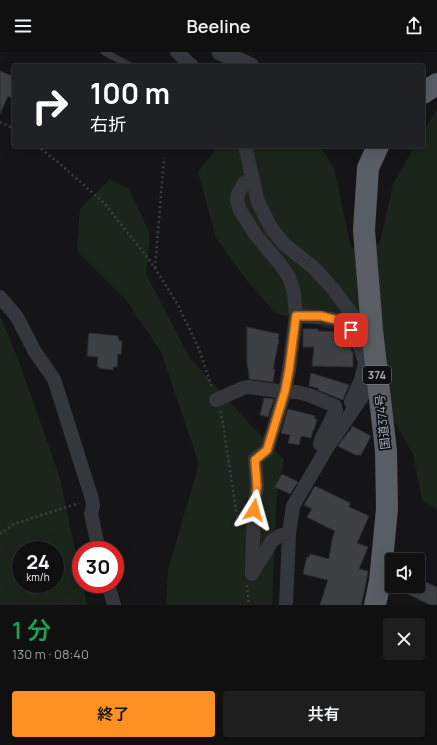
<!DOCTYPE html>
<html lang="ja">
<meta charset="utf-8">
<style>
body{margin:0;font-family:Manrope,"Noto Sans JP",sans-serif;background:#1e1e1f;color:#f1f3f6;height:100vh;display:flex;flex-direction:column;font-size:15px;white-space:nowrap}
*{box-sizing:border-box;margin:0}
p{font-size:13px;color:#9c9d9f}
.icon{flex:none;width:22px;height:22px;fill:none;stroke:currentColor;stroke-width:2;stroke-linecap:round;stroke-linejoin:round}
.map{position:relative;height:553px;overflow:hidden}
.sheet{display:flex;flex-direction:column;background:#101011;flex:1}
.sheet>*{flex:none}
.banner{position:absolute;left:12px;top:12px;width:413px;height:84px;border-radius:4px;box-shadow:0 4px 16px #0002,0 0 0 1px #303031;background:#202124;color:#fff;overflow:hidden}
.tools{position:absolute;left:385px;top:501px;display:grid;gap:8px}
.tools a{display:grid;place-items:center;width:40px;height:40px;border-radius:4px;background:#101011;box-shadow:0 4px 16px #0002,0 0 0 1px #303031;font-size:20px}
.speed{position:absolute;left:12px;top:489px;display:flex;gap:8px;font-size:20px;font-weight:700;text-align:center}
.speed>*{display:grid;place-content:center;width:52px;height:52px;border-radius:50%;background:#101011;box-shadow:0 4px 16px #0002,0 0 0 1px #303031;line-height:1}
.speed small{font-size:10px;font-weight:400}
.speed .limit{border:6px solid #d22;background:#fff;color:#111}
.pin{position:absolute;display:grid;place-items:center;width:34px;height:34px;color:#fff;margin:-17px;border-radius:8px;box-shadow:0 2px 6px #0006}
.me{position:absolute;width:44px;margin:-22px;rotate:8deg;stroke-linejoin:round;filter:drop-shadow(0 0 3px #0008)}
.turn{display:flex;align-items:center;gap:14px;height:84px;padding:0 12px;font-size:18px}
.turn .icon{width:52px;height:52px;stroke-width:2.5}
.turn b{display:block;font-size:28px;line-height:34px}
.round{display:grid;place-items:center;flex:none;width:42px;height:42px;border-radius:4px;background:#1e1e1f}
.overview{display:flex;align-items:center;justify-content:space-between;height:68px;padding:0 12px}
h1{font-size:24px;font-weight:600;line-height:30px;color:#1e9e55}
.cta{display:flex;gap:8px;margin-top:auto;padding:8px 12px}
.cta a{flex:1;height:46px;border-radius:4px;background:#ff9124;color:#111;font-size:16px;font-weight:600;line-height:46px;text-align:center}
.cta a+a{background:#1e1e1f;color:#f1f3f6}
header{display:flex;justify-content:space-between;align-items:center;height:52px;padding:0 12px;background:#101011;font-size:18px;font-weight:600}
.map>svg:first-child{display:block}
.green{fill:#1c251c;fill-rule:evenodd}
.building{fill:#3e4044;stroke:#2e2f33}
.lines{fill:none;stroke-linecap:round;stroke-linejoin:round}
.path{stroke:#3b3f43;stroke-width:2.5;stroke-dasharray:2 3;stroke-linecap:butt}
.service{stroke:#35373c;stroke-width:7}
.minor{stroke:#35373c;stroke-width:14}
.tertiary{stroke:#35373c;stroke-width:17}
.trunk{stroke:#595e64;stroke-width:22}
.route-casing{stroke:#a65e17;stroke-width:10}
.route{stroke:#ff9124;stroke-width:7}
.labels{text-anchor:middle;stroke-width:3.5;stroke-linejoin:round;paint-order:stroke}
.shield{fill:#101012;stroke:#787f86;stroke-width:1}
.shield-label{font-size:11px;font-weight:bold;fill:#a5aeb8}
.street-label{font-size:12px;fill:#a5aeb8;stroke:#101012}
</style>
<header><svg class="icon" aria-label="menu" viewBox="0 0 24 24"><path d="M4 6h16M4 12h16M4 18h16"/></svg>Beeline<svg class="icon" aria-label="share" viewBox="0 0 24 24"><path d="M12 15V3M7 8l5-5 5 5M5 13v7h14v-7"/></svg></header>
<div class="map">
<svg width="437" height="553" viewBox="0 0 437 553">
<rect width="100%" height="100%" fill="#151517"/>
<!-- green -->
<g class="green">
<polygon points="437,57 437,457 422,448 413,402 355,300 337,279 275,261 245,226 216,186 198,120 218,94 320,94 334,116 351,196 380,191 393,132 415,94 423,94 423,81"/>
<polygon points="110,127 129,137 150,182 146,222 190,306 248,370 284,408 277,440 272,553 166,553 168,518 199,412 161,300 126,248 77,199 80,157"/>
<path d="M0,263L19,310L59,423L81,525V532H82L87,553H0ZM21,498H55V532H21Z"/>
</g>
<!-- building -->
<g class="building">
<polygon points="0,19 14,25 14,47 8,44 0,62"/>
<polygon points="247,275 279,282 278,287 279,288 273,317 275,317 273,330 249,327 249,322 247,311"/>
<polygon points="303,277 318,277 318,279 338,280 341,281 341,283 344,284 353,301 353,315 312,314 314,295 303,295"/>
<polygon points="89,281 118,284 118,287 119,287 119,289 122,289 121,302 118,302 117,315 113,315 113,318 99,316 99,314 97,314 98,305 87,304"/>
<polygon points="311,321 349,333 343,348 318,338 318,336 309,334"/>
<polygon points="264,346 274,347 268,365 260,363"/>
<polygon points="288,357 315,364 314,367 317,367 314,378 313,378 311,386 301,384 299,393 288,391 290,383 281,381"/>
<polygon points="352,374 371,384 361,403 356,403 338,394 349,379 350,380"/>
<polygon points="282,422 298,430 290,442 275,435"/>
<polygon points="315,434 350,451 349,455 369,464 357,491 368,495 359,517 368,519 364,541 361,553 320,553 328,528 303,522 307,505 309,505 310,502 329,507 332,488 335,479 307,465 312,457 304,453"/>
<polygon points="418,527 437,535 437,553 430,553 392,534 418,534"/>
</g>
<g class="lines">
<!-- path -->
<g class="path">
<polyline points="0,70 14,77"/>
<polyline points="37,94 59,111 104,151 151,210 177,251 199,297 212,336"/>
<polyline points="155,216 164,106"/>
<polyline points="220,359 222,366 239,477"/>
<polyline points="0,482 14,472 79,451"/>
<polyline points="247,533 249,553"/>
</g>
<!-- service -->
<polyline class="service" points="104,0 131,14"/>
<!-- minor -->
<g class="minor">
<polyline points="177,0 192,14"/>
<polyline points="245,94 258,150 271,176 284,192 314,216 334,238 361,275 372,278"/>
<polyline points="0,245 17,265 35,300 54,327 92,447 93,454 91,462 99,498"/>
<polyline points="296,264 321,265 336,268 351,278 360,295 365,311 361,328 351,350"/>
<polyline points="216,348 243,336 248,335 278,339 297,340 309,343 335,354 336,358 321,388 320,392 327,396"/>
<polyline points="253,520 272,489 281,483 289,482"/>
<polyline points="252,522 254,457 257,434 255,407 267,398 285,339 289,318 296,264 294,241 289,225 280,212 255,182 240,158 237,149 238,142 244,131 253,127"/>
<polyline points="108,532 114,553"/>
<polyline points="286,553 289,482 293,454 327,396 364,342 378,330"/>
</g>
<!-- tertiary -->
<polyline class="tertiary" points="220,0 251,14"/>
<!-- trunk -->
<g class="trunk">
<polyline points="423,41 437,32"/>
<polyline points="375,553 380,529 387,457 386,399 372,278 364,178 368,116 378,94"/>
</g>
</g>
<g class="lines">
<defs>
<polyline id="route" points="254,458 257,434 255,408 267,398 285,339 289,318 296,264 321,264 336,268 351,278"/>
</defs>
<!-- route casing -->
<use href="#route" class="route-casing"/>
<!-- route -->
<use href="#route" class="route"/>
</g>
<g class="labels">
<!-- shield labels -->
<rect class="shield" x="363" y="314" width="28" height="18" rx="3"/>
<g class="shield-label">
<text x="377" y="327">374</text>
</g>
<!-- street labels -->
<g class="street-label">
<text transform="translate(383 370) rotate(-96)" y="4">国道374号</text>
</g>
</g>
</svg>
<div class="tools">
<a><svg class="icon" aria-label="sound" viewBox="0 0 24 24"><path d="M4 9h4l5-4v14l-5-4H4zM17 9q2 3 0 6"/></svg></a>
</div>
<div class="speed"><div>24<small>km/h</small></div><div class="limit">30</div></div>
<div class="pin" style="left:351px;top:278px;background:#d93025"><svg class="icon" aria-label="arrive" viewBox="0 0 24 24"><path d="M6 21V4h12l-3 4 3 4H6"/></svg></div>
<svg class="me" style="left:254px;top:458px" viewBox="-20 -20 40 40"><path d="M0-17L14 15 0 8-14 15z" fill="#ff9124" stroke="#fff" stroke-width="4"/></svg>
<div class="banner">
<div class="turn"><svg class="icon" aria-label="right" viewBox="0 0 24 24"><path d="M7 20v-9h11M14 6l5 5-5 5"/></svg><div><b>100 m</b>右折</div></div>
</div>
</div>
<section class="sheet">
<div class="overview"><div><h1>1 分</h1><p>130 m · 08:40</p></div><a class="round"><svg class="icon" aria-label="close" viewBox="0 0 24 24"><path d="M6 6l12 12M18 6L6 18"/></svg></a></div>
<div class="cta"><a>終了</a><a>共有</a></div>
</section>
